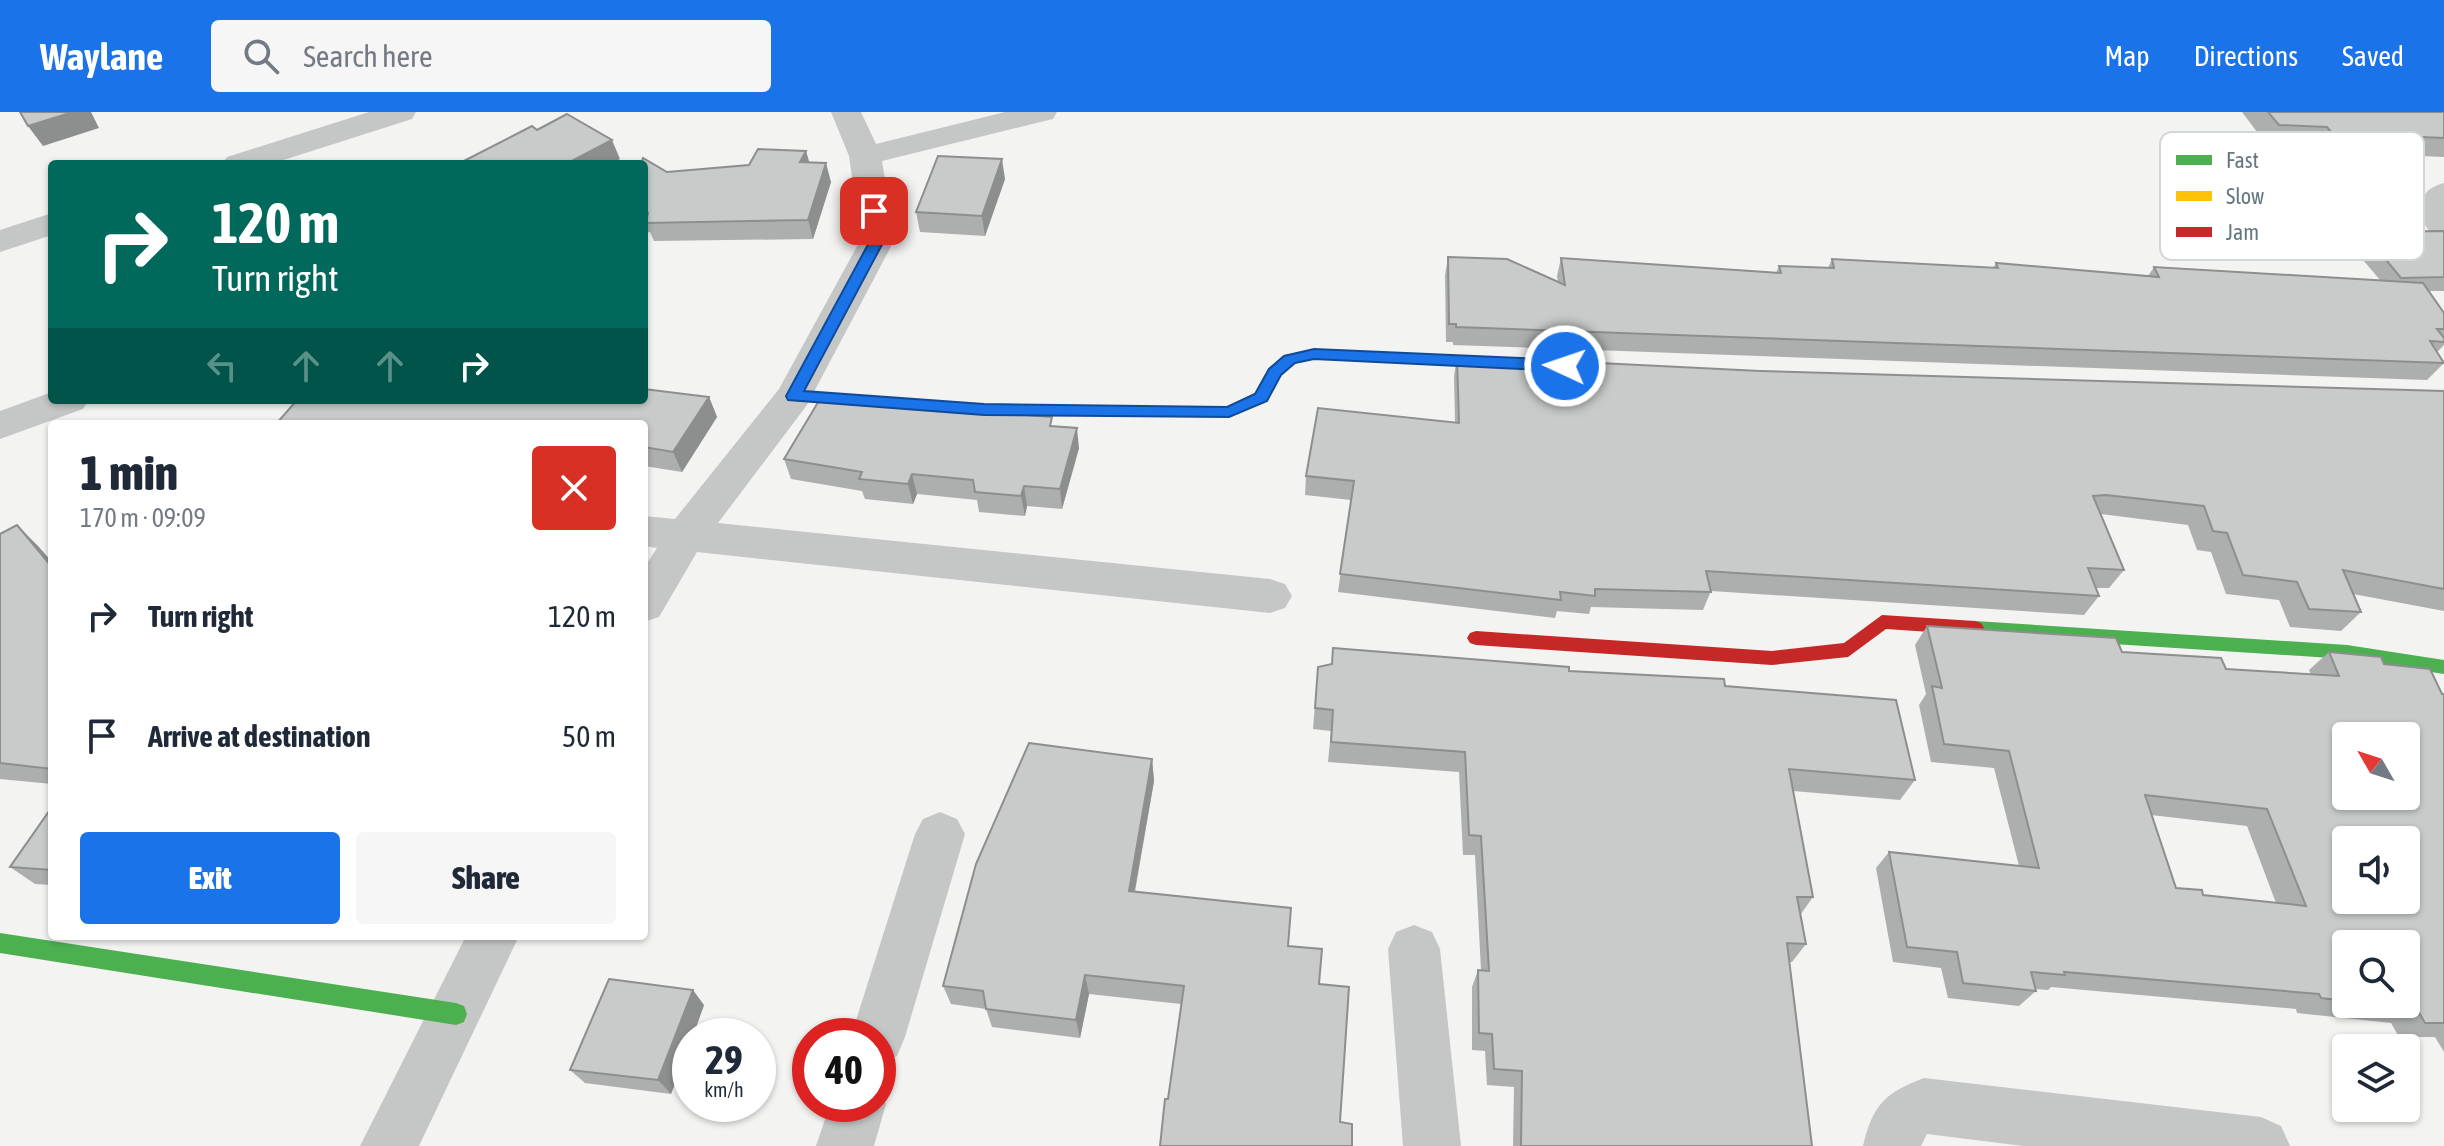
<!DOCTYPE html>
<meta charset="utf-8">
<style>
body{margin:0;font-family:"Asap Condensed",sans-serif;background:#f6f6f7;color:#1f2937;height:100vh;display:flex;flex-direction:column;font-size:30px;white-space:nowrap}
*{box-sizing:border-box;margin:0}
p{font-size:26px;color:#747a83}
.icon{flex:none;width:44px;height:44px;fill:none;stroke:currentColor;stroke-width:2;stroke-linecap:round;stroke-linejoin:round}
.map{position:relative;flex:1;overflow:hidden}
.sheet{position:absolute;left:48px;top:308px;width:600px;height:520px;display:flex;flex-direction:column;background:#fff;border-radius:8px;box-shadow:0 2px 6px #0004}
.sheet>*{flex:none}
.guide{position:absolute;left:48px;top:48px;width:600px;height:244px;border-radius:8px;box-shadow:0 2px 6px #0004;background:#00695c;color:#fff;overflow:hidden}
.needle{width:52px;rotate:309deg}
.tools{position:absolute;left:2332px;top:610px;display:grid;gap:16px}
.tools a{display:grid;place-items:center;width:88px;height:88px;border-radius:8px;background:#fff;box-shadow:0 2px 6px #0004;font-size:40px}
.speed{position:absolute;left:672px;top:906px;display:flex;gap:16px;font-size:40px;font-weight:700;text-align:center}
.speed>*{display:grid;place-content:center;width:104px;height:104px;border-radius:50%;background:#fff;box-shadow:0 2px 6px #0004;line-height:1}
.speed small{font-size:20px;font-weight:400}
.speed .limit{border:12px solid #d22;background:#fff;color:#111}
.pin{position:absolute;display:grid;place-items:center;width:68px;height:68px;color:#fff;margin:-34px;border-radius:16px;box-shadow:0 4px 12px #0006}
.me{position:absolute;width:88px;margin:-44px;rotate:273deg;stroke-linejoin:round;filter:drop-shadow(0 0 6px #0008)}
.turn{display:flex;align-items:center;gap:28px;height:168px;padding:0 32px;font-size:36px}
.turn .icon{width:104px;height:104px;stroke-width:2.5}
.turn b{display:block;font-size:56px;line-height:68px}
.lanes{display:flex;align-items:center;height:76px;padding:0 32px;background:#0003;justify-content:center;gap:40px;direction:ltr}
.lanes .off{opacity:.35}
.round{display:grid;place-items:center;flex:none;width:84px;height:84px;border-radius:8px;background:#f6f6f7}
.overview{display:flex;align-items:center;justify-content:space-between;height:136px;padding:0 32px}
h1{font-size:48px;font-weight:800;line-height:60px}
.button{display:flex;gap:16px;margin-top:auto;padding:16px 32px}
.button a{flex:1;height:92px;border-radius:8px;background:#1a73e8;color:#fff;font-size:32px;font-weight:800;line-height:92px;text-align:center}
.button a+a{background:#f6f6f7;color:#1f2937}
ul{padding:0;list-style:none}
li{display:flex;align-items:center;gap:24px;height:120px;padding:0 32px}
li div{flex:1}
li b{display:block;font-size:30px}
li em{font-style:normal}
header{display:flex;align-items:center;gap:48px;box-sizing:border-box;height:112px;padding:0 40px;background:#1a73e8;color:#fff}
header strong{font-size:38px}
nav{display:flex;gap:44px;margin-inline-start:auto;font-size:28px}
.search{width:560px;height:72px;background:#f6f6f7;display:flex;align-items:center;gap:20px;box-sizing:border-box;padding:0 28px;border-radius:8px;color:#747a83;font-size:30px}
.map>svg:first-child{display:block}
.lines{fill:none;stroke-linecap:round;stroke-linejoin:round}
.street{fill:#c5c7c7;fill-rule:evenodd}
.fast{fill:#4caf50;fill-rule:evenodd}
.slow{fill:#ffc107;fill-rule:evenodd}
.jam{fill:#c62828;fill-rule:evenodd}
.wall{fill:#adafaf;fill-rule:evenodd}
.shaded-wall{fill:#8d8e8e}
.building{fill:#c9cbcb;stroke:#8d8e8e;stroke-width:2;fill-rule:evenodd}
.route{fill:#1a73e8;stroke:#114b97;stroke-width:2}
.key{fill:#fff;stroke:#d1d6d9;stroke-width:2}
.key-label{font-size:22px;fill:#657780}
</style>
<header>
<strong>Waylane</strong>
<div class="search"><svg class="icon" aria-label="search" viewBox="0 0 24 24"><circle cx="10" cy="10" r="6"/><path d="M15 15l6 6"/></svg>Search here</div>
<nav><a>Map</a><a>Directions</a><a>Saved</a></nav>
</header>
<div class="map">
<svg width="2444" height="1034" viewBox="0 0 2444 1034">
<rect width="100%" height="100%" fill="#f3f3f1"/>
<g class="lines">
<!-- street -->
<g class="street">
<polygon points="369,0 416,0 412,7 271,52 222,52 227,45"/>
<polygon points="831,0 861,0 876,32 1005,0 1057,0 1053,7 882,49 895,127 807,293 718,411 1270,467 1285,472 1292,484 1285,496 1270,501 697,440 659,505 644,510 644,456 657,436 644,434 644,404 675,407 779,277 861,127 849,44"/>
<path d="M2444,71V127L2432,124L2418,102C2421,84 2426,76 2444,71Z"/>
<polygon points="52,101 52,123 0,140 0,118"/>
<polygon points="52,280 52,288 89,288 83,297 0,327 0,299"/>
<polygon points="940,700 957,707 965,722 905,925 897,944 878,952 878,924 851,924 915,722 923,707"/>
<polygon points="1414,813 1432,820 1440,837 1461,1034 1403,1034 1388,837 1396,820"/>
<polygon points="466,824 519,824 419,1034 360,1034"/>
<path d="M1924,966L2261,1005L2281,1014L2290,1034H2023L1927,1022L1921,1034H1863C1873,992 1885,981 1924,966Z"/>
<polygon points="878,973 886,992 874,1034 816,1034 830,992 878,992"/>
</g>
<!-- fast -->
<g class="fast">
<polygon points="1975,509 2347,533 2444,548 2444,562 2347,547 1975,523 1969,521 1966,516 1969,511"/>
<polygon points="0,821 456,891 464,894 467,902 464,910 456,913 0,841"/>
</g>
<!-- slow -->
<polygon class="slow" points="1344,238 1514,246 1522,251 1514,256 1339,247 1339,239"/>
<!-- jam -->
<g class="jam">
<polygon points="1314,237 1344,238 1352,243 1344,248 1314,247 1295,251 1280,263 1267,289 1229,305 984,302 794,289 786,284 794,279 984,292 1227,295 1255,281 1269,256 1285,243"/>
<polygon points="1882,503 1975,509 1981,511 1984,516 1981,521 1975,523 1886,517 1848,545 1772,553 1476,533 1470,531 1467,526 1470,521 1476,519 1772,539 1844,531"/>
</g>
</g>
<!-- wall -->
<g class="wall">
<polygon points="2242,0 2444,0 2444,45 2319,40 2314,33 2266,32"/>
<polygon points="806,39 809,50 831,70 813,127 654,129 650,120 644,121 644,52 667,60 749,53"/>
<polygon points="1005,67 985,124 920,120 916,100"/>
<polygon points="2444,119 2444,179 2429,179 2444,201 2444,233 2437,240 2444,251 2427,268 1453,233 1453,230 1446,230 1445,163 1448,145 1558,170 1557,164 1561,146 1776,161 1779,154 1828,156 1832,147 1993,156 1996,151 2148,164 2154,155 2380,168 2352,135 2363,120"/>
<polygon points="1457,244 1760,259 2444,279 2444,499 2353,482 2361,500 2341,519 2290,515 2279,488 2226,482 2211,440 2197,438 2188,413 2101,402 2124,458 2109,476 2096,476 2099,484 2084,503 1711,479 1703,498 1591,495 1589,502 1557,499 1555,506 1338,480 1351,388 1305,383 1306,364 1455,311 1454,264"/>
<polygon points="709,285 717,305 682,360 644,354 644,312"/>
<polygon points="950,291 952,297 1053,314 1079,336 1062,397 1027,394 1025,404 979,400 977,388 917,382 913,392 865,387 862,379 791,367 784,347"/>
<polygon points="0,422 37,433 52,450 52,672 0,667"/>
<path d="M1927,514L2122,540L2226,557L2311,563L2309,558L2329,540L2384,552L2444,582V940L2435,925H2399L2391,911L2297,901L2296,897L2051,875L2048,878L2035,877L2036,879L2019,894L1948,886L1941,856L1893,850L1876,756L1889,740L2019,754L1994,656L1931,650L1919,593L1926,582L1915,533ZM2151,703L2247,714L2276,791L2203,783L2176,776ZM2346,832L2406,892H2346Z"/>
<polygon points="1333,536 1725,574 1915,668 1900,688 1793,679 1813,785 1801,802 1806,832 1792,850 1789,850 1812,1034 1513,1034 1514,975 1487,973 1485,939 1472,938 1472,875 1478,858 1481,858 1475,743 1463,743 1459,660 1328,650 1331,619 1313,617 1318,555 1332,552"/>
<polygon points="1152,647 1154,669 1135,780 1291,796 1168,987 1181,892 1089,882 1080,926 992,915 986,897 951,892 943,874"/>
<polygon points="52,695 52,773 35,772 10,755"/>
<polygon points="704,893 671,982 585,971 570,958"/>
</g>
<!-- shaded-wall -->
<g class="shaded-wall">
<polygon points="73,0 91,0 99,16 43,34 28,14"/>
<polygon points="612,28 620,47 611,52 566,52"/>
<polygon points="806,39 811,57 800,50"/>
<polygon points="1002,47 1005,67 985,124 982,104"/>
<polygon points="826,51 831,70 813,127 808,108"/>
<polygon points="709,285 717,305 682,360 673,340"/>
<polygon points="1077,316 1079,336 1062,397 1060,377"/>
<polygon points="912,362 917,382 913,392 908,372"/>
<polygon points="1024,374 1027,394 1025,404 1021,384"/>
<polygon points="17,413 37,433 52,450 52,455"/>
<polygon points="1152,647 1154,669 1131,799 1129,779"/>
<polygon points="1085,863 1089,882 1080,926 1076,908"/>
<polygon points="693,878 704,893 693,924 690,924 690,931 671,982 658,968"/>
</g>
<!-- building -->
<g class="building">
<polygon points="20,0 73,0 28,14"/>
<polygon points="2268,0 2444,0 2444,26 2332,21 2327,15 2279,13"/>
<polygon points="567,2 612,28 566,52 458,52 532,14 537,18"/>
<polygon points="758,37 806,39 800,50 826,51 808,108 646,111 648,101 644,101 644,52 641,52 643,46 667,60 749,53"/>
<polygon points="938,44 1002,47 982,104 916,100"/>
<polygon points="2444,119 2444,165 2401,166 2363,120"/>
<polygon points="1448,145 1507,147 1565,173 1561,146 1781,161 1779,154 1834,156 1832,147 1998,156 1996,151 2159,165 2154,155 2423,171 2444,201 2444,217 2437,217 2444,226 2444,230 2430,229 2444,251 1456,215 1456,212 1449,212"/>
<polygon points="1457,244 1760,259 2444,279 2444,477 2343,458 2361,500 2309,497 2297,470 2243,463 2227,421 2213,419 2204,394 2106,383 2093,384 2124,458 2088,456 2099,484 1706,459 1711,480 1595,477 1595,484 1560,480 1561,488 1340,462 1354,369 1306,364 1318,296 1459,311"/>
<polygon points="644,277 709,285 673,340 644,335 644,312 276,312 297,288 644,288"/>
<polygon points="823,282 950,291 948,297 1052,305 1050,314 1077,316 1060,377 1024,374 1021,384 975,380 973,368 912,362 908,372 859,367 862,360 784,347"/>
<polygon points="17,413 52,455 52,657 0,651 0,422"/>
<path d="M1927,514L2116,526L2122,540L2221,546L2226,557L2339,564L2329,540L2381,545L2384,552L2430,557L2442,582H2444V911H2425L2417,897L2373,892H2406V832H2346V889L2321,886L2319,882L2064,860L2065,863L2031,860L2036,879L1963,871L1957,840L1907,835L1889,740L2039,756L2009,639L1944,632L1932,574L1942,576ZM2346,624H2406V684H2346ZM2145,683L2267,697L2306,794L2203,783L2202,778L2176,776ZM2346,728H2406V788H2346Z"/>
<polygon points="1333,536 1569,555 1569,559 1724,567 1725,574 1896,588 1915,668 1789,657 1813,785 1797,785 1806,832 1787,831 1812,1034 1521,1034 1522,959 1494,957 1492,922 1479,921 1478,858 1489,859 1481,724 1469,723 1465,640 1331,630 1333,598 1315,596 1318,555 1332,552"/>
<polygon points="1029,631 1152,647 1129,779 1291,796 1288,834 1322,837 1319,872 1349,875 1340,1010 1352,1012 1352,1034 1160,1034 1165,987 1168,987 1184,874 1085,863 1076,908 986,897 983,879 943,874 976,752"/>
<polygon points="52,695 52,758 10,755"/>
<polygon points="609,867 693,878 658,968 570,958"/>
</g>
<!-- route -->
<polygon class="route" points="874,95 881,99 885,127 804,279 984,292 1227,295 1255,282 1269,257 1284,244 1314,237 1565,248 1573,254 1565,259 1314,247 1295,251 1281,263 1267,289 1229,305 984,303 788,288 786,284 871,127 867,99"/>
<!-- legend -->
<rect x="2160" y="20" width="264" height="128" rx="12" class="key"/>
<rect x="2176" y="43" width="36" height="10" fill="#4caf50"/>
<rect x="2176" y="79" width="36" height="10" fill="#ffc107"/>
<rect x="2176" y="115" width="36" height="10" fill="#c62828"/>
<g class="key-label">
<text x="2226" y="56">Fast</text>
<text x="2226" y="92">Slow</text>
<text x="2226" y="128">Jam</text>
</g>
</svg>
<div class="tools">
<a><svg class="needle" viewBox="-14 -14 28 28"><path d="M0-13l5 13h-10z" fill="#e53935"/><path d="M0 13l5-13h-10z" fill="#747a83"/></svg></a>
<a><svg class="icon" aria-label="sound" viewBox="0 0 24 24"><path d="M4 9h4l5-4v14l-5-4H4zM17 9q2 3 0 6"/></svg></a>
<a><svg class="icon" aria-label="search" viewBox="0 0 24 24"><circle cx="10" cy="10" r="6"/><path d="M15 15l6 6"/></svg></a>
<a><svg class="icon" aria-label="layers" viewBox="0 0 24 24"><path d="M12 4l9 5-9 5-9-5zM3 14l9 5 9-5"/></svg></a>
</div>
<div class="speed"><div>29<small>km/h</small></div><div class="limit">40</div></div>
<div class="pin" style="left:874px;top:99px;background:#d93025"><svg class="icon" aria-label="arrive" viewBox="0 0 24 24"><path d="M6 21V4h12l-3 4 3 4H6"/></svg></div>
<svg class="me" style="left:1565px;top:254px" viewBox="-20 -20 40 40"><circle r="17" fill="#1a73e8" stroke="#fff" stroke-width="3"/><path d="M0-11L8 9 0 5-8 9z" fill="#fff"/></svg>
<div class="guide">
<div class="turn"><svg class="icon" aria-label="right" viewBox="0 0 24 24"><path d="M7 20v-9h11M14 6l5 5-5 5"/></svg><div><b>120 m</b>Turn right</div></div>
<div class="lanes"><svg class="icon off" aria-label="left" viewBox="0 0 24 24"><path d="M17 20v-9H6M10 6l-5 5 5 5"/></svg><svg class="icon off" aria-label="ahead" viewBox="0 0 24 24"><path d="M12 20V5M6 11l6-6 6 6"/></svg><svg class="icon off" aria-label="ahead" viewBox="0 0 24 24"><path d="M12 20V5M6 11l6-6 6 6"/></svg><svg class="icon" aria-label="right" viewBox="0 0 24 24"><path d="M7 20v-9h11M14 6l5 5-5 5"/></svg></div>
</div>
<section class="sheet">
<div class="overview"><div><h1>1 min</h1><p>170 m · 09:09</p></div><a class="round" style="background:#d93025;color:#fff"><svg class="icon" aria-label="close" viewBox="0 0 24 24"><path d="M6 6l12 12M18 6L6 18"/></svg></a></div>
<ul>
<li><svg class="icon" aria-label="right" viewBox="0 0 24 24"><path d="M7 20v-9h11M14 6l5 5-5 5"/></svg><div><b>Turn right</b></div><em>120 m</em></li>
<li><svg class="icon" aria-label="arrive" viewBox="0 0 24 24"><path d="M6 21V4h12l-3 4 3 4H6"/></svg><div><b>Arrive at destination</b></div><em>50 m</em></li>
</ul>
<div class="button"><a>Exit</a><a>Share</a></div>
</section>
</div>
